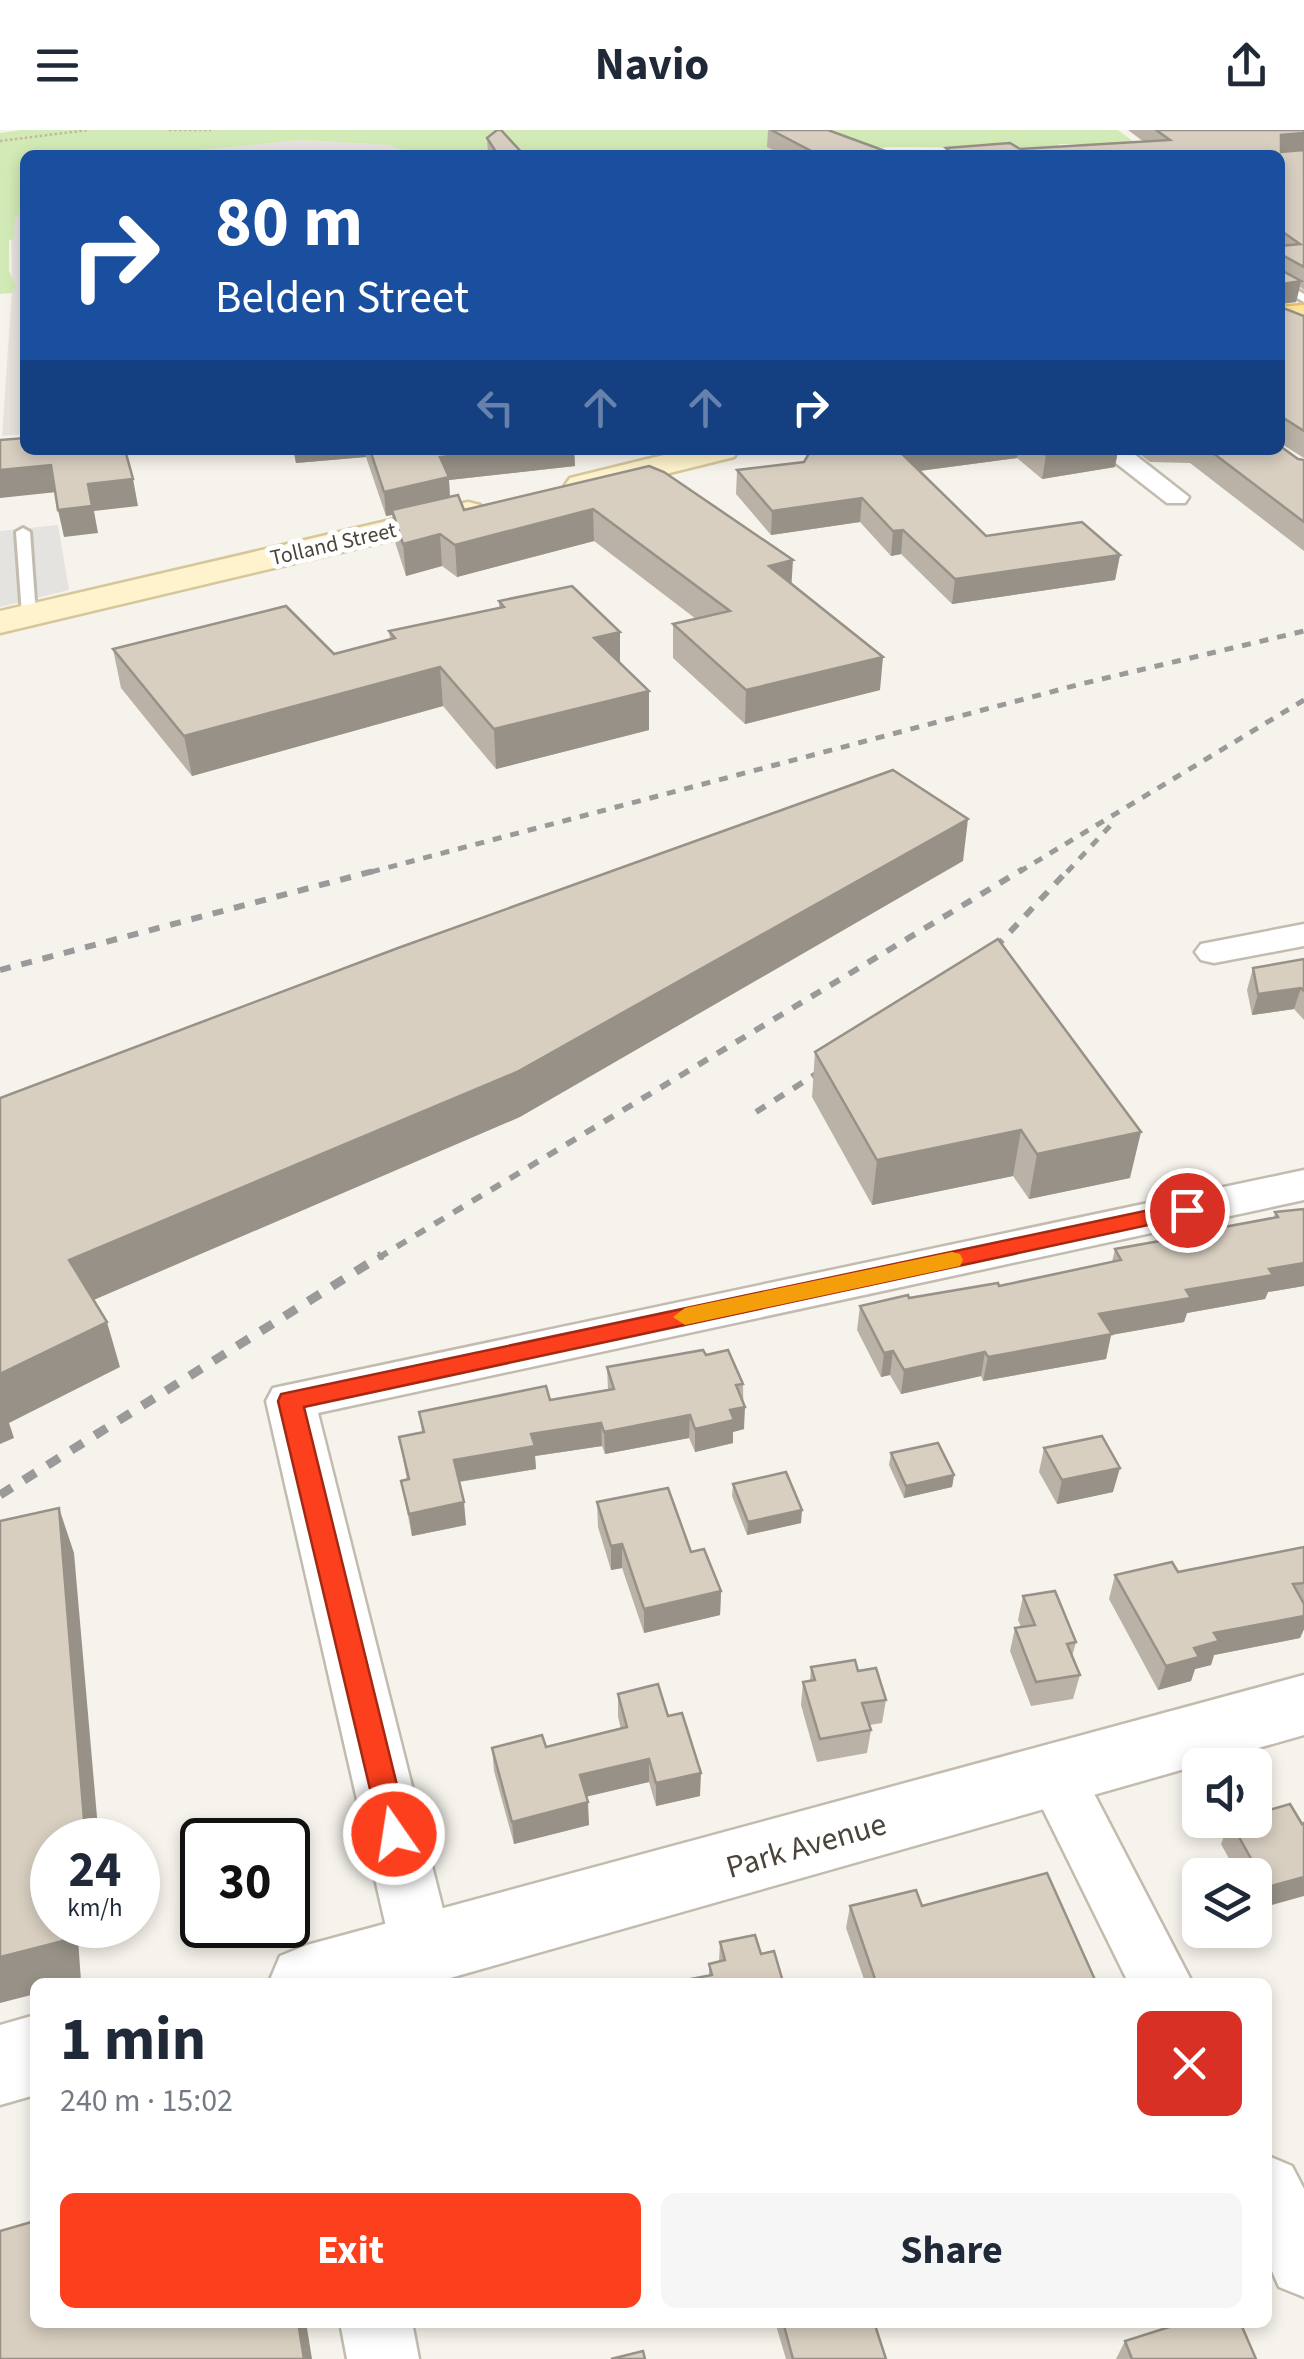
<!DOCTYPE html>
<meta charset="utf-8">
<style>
body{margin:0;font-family:"Source Sans 3",sans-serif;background:#f6f6f7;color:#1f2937;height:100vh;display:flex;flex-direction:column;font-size:38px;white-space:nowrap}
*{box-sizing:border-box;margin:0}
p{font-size:32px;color:#747a83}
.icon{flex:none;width:55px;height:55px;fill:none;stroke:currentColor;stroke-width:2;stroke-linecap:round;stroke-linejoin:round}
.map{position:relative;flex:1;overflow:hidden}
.panel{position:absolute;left:30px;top:1848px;width:1242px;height:350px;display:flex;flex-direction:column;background:#fff;border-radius:15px;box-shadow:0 5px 15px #0003}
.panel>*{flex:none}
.banner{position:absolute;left:20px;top:20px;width:1265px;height:305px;border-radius:15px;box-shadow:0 5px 15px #0003;background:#1a4fa0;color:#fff;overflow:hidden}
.fabs{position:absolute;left:1182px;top:1618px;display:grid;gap:20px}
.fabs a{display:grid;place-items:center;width:90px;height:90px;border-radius:15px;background:#fff;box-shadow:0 5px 15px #0003;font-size:50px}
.speed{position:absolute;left:30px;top:1688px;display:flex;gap:20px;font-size:50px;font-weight:700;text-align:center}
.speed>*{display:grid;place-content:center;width:130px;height:130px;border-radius:50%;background:#fff;box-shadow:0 5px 15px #0003;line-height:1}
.speed small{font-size:25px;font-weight:400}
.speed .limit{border:5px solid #111;border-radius:15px;background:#fff;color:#111}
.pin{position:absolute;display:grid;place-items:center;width:85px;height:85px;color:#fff;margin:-42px;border:5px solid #fff;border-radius:50%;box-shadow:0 2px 10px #0007}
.me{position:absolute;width:110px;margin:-55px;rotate:347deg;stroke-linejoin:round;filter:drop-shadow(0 0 8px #0008)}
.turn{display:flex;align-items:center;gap:35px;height:210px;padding:0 30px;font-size:45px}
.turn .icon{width:130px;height:130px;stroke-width:2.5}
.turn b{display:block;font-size:70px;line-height:85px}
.lanes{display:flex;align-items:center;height:95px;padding:0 30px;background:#0003;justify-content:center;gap:50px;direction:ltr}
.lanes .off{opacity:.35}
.round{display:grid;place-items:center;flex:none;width:105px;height:105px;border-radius:15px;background:#f6f6f7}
.headline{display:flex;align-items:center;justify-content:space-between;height:170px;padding:0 30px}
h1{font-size:60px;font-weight:700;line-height:75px}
.primary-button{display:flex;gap:20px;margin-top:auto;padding:20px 30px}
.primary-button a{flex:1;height:115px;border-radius:15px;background:#fc3f1d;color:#fff;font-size:40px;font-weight:700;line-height:115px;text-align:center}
.primary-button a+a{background:#f6f6f7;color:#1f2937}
header{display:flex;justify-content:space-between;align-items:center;height:130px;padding:0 30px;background:#fff;font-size:45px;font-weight:700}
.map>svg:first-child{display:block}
.industrial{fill:#e6e2dd}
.green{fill:#d2eab5}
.parking{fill:#e5e3e0}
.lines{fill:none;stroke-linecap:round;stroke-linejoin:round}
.service-casing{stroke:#c2bbae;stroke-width:6}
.minor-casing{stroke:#c2bbae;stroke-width:5}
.tertiary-casing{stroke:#c2bbae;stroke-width:5}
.secondary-casing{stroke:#d6c79b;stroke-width:5}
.primary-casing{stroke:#e6c16a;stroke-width:5}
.path{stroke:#c4b79f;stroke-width:2.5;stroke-dasharray:2.5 2.5;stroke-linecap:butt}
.service{fill:#fff;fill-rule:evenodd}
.minor{fill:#fff;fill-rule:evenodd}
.tertiary{fill:#fff;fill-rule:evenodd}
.secondary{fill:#fff3cd;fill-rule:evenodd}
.primary{fill:#ffe39c;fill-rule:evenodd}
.rail-far2{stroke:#9a9a9a;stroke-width:5;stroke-dasharray:9 9;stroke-linecap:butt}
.rail-far1{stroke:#9a9a9a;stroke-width:6;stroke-dasharray:11 11;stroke-linecap:butt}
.rail{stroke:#9a9a9a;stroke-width:9;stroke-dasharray:14 14;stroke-linecap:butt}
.wall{fill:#bab2a6}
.shaded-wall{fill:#979187}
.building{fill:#d8cfc1;stroke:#979187;stroke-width:2.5}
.route{fill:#fc3f1d;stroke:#a42913;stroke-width:2.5}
.slow{fill:#f59e0b}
.labels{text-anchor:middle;stroke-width:10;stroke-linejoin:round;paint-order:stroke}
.far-street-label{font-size:22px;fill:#4b4439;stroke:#fff}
.near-street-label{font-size:32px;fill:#4b4439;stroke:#fff}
</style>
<header><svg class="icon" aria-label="menu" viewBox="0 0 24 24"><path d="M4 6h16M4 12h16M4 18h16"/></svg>Navio<svg class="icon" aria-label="share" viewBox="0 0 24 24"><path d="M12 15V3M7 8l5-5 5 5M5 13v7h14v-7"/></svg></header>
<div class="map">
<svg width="1304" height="2229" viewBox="0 0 1304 2229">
<rect width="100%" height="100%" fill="#f6f3ec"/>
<!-- industrial -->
<g class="industrial">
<polygon points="301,10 389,15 413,25 154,25"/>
<polygon points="25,82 25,304 2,306 12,162 11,89"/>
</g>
<!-- green -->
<path class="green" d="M21,0H1118L1138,15L1059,14L1058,20L1068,25C976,18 883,11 792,25H413L389,15L301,10L154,25H25V82L15,87L14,109L9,110V141L16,156L12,163L0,164V3Z"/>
<!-- parking -->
<polygon class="parking" points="58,395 69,460 0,477 0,401"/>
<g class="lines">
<defs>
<g id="service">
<polygon points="1280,150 1304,164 1304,172 1280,158"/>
<polygon points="23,398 30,402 36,485 29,489 22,485 16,402"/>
</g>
<g id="minor">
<polygon points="1099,320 1129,320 1189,367 1185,373 1167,373"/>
<polygon points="1304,794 1304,816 1214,833 1201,830 1195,822 1201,814"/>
<polygon points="1304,1040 1304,1070 318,1283 454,1823 445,1844 424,1852 401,1844 392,1823 266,1271 273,1258"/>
<polygon points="1055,1619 1075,1627 1192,1852 1128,1852 1026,1645 1035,1627"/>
<polygon points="1268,2026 1292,2036 1304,2059 1304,2167 1279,2157 1268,2132"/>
<polygon points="340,2192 412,2192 419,2229 347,2229"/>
</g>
<g id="tertiary">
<polygon points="1304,1545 1304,1605 436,1852 269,1852 280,1826 307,1815"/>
<polygon points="35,1885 35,1965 0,1975 0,1895"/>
</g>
<g id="secondary">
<polygon points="684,320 739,320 734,327 581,365 570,362 565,355 570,348"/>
<polygon points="468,372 480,375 485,382 480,389 0,503 0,481"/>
</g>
<polygon id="primary" points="1304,175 1304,191 1280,193 1280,177"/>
</defs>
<!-- service casing -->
<use href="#service" class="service-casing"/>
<!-- minor casing -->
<use href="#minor" class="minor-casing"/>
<!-- tertiary casing -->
<use href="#tertiary" class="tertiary-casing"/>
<!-- secondary casing -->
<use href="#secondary" class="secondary-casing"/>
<!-- primary casing -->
<use href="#primary" class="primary-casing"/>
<!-- path -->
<g class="path">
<polyline points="169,0 211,0"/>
<polyline points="0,11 88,0"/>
</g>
<!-- service -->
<use href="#service" class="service"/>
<!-- minor -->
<use href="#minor" class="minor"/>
<!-- tertiary -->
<use href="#tertiary" class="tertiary"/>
<!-- secondary -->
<use href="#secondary" class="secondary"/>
<!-- primary -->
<use href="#primary" class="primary"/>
<!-- rail-far2 -->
<g class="rail-far2">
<polyline points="371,742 1081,554 1304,501"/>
<polyline points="1019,742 1304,570"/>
<polyline points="1067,742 1110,696"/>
</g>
<!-- rail-far1 -->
<g class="rail-far1">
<polyline points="980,834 1069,739"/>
<polyline points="0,840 381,739"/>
<polyline points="756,982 835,932"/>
<polyline points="378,1128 1023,739"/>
</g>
<!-- rail -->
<polyline class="rail" points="0,1365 382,1125"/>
</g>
<!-- wall -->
<g class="wall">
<polygon points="768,0 828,0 896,25 783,25 767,17"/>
<polygon points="1128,0 1304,0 1304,160 1300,157 1296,172 1283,174 1283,178 1304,186 1304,328 1280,313 1280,25 945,25 946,18 1020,19 1144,12"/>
<polygon points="487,8 524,25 488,25"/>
<polygon points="293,320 574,320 575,336 449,350 450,367 464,380 649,336 791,453 880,560 745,594 673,528 673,494 696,489 594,411 457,447 442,436 406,446 395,412 392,385 386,386 366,327 296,333"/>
<polygon points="811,320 1118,320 1115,337 1042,349 1017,328 919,341 986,406 1120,425 1115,450 952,474 901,424 891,426 860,392 771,405 736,364 737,340 804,332"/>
<polygon points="1134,320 1280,320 1298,329 1304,330 1304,421 1190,333 1150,332"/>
<polygon points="499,471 620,502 620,533 649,600 496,639 443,576 192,646 121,558 113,519 334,524 390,509 389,501 499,478"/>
<polygon points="998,809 1130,1048 1029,1069 1013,1046 872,1075 812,967 815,922"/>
<polygon points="1304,829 1304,890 1294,879 1252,885 1247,860 1253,838"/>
<polygon points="1304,1079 1304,1156 1268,1162 1265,1169 1187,1183 1184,1192 1111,1205 1106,1229 983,1251 981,1246 901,1264 890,1245 881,1247 857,1200 860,1176 999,1156 1112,1132 1115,1119 1191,1106 1192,1103 1274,1088 1275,1082"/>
<polygon points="706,1225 743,1254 744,1299 733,1302 733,1313 695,1322 689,1308 605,1324 602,1316 535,1326 536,1339 459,1352 466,1395 412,1406 401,1351 407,1350 399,1307 422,1302 419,1282 550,1270 608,1260 607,1237"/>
<polygon points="1044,1318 1113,1362 1057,1374 1039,1342"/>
<polygon points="891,1323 954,1345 952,1357 904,1368 889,1335"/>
<polygon points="733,1354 801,1393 747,1405 732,1366"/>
<polygon points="597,1372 691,1422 721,1461 720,1485 644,1503 622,1438 611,1440 598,1397"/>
<polygon points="1304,1417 1304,1499 1300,1508 1214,1525 1211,1535 1195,1539 1191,1551 1158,1560 1109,1469 1115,1445 1178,1442"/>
<polygon points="1023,1466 1076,1512 1072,1527 1080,1545 1073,1569 1031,1576 1010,1521 1015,1498 1021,1497 1018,1490"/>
<polygon points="811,1537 858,1541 886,1570 882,1593 869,1595 871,1600 867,1623 817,1632 801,1575 803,1552 810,1551"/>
<polygon points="618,1564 668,1586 700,1666 656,1676 649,1652 586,1666 589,1695 514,1714 494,1641 492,1618 546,1617 621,1599 618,1587"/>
<polygon points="1230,1691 1302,1694 1257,1779 1255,1776 1255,1745 1238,1745 1221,1714"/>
<polygon points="850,1776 922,1776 1096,1852 865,1852 846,1798"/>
<polygon points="720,1812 761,1824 709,1845 709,1834 719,1831"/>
<polygon points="778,2192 874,2192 886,2229 786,2229 777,2199"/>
<polygon points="1125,2211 1256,2229 1116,2229"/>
</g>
<!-- shaded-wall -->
<g class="shaded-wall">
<polygon points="1304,3 1304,20 1277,24 1281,5"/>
<polygon points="1301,151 1296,172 1280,174 1282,154"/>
<polygon points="294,320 366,320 366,327 296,333"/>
<polygon points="506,320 574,320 575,336 449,350 450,371 392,380 392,385 386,386 384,362 440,327"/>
<polygon points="898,320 1018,320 1017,328 896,344"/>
<polygon points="1080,320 1118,320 1115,337 1042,349 1046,325"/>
<polygon points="51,335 57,362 0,368 0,340"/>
<polygon points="133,349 138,376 94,381 98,403 64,407 58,380 88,354"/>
<polygon points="862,368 860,392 771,405 772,381"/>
<polygon points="593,379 594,411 457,447 455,415"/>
<polygon points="903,400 901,424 891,426 893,401"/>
<polygon points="440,404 442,436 406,446 403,414"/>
<polygon points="1120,425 1115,450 952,474 955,449"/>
<polygon points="793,430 791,462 769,436"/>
<polygon points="620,502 620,540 594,508"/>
<polygon points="883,527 880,560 745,594 746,560"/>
<polygon points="440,537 443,576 192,646 184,606"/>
<polygon points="649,561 649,600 496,639 494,599"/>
<polygon points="968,689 963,731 520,987 82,1175 69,1130"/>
<polygon points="1301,858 1294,879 1252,885 1258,864"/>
<polygon points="1021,1000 1013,1046 872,1075 877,1030"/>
<polygon points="1141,1002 1130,1048 1029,1069 1037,1024"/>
<polygon points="1304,1133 1304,1156 1268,1162 1265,1169 1187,1183 1184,1192 1111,1205 1106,1229 983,1251 988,1227 1099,1184 1269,1139"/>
<polygon points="107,1192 120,1237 9,1293 14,1308 0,1314 0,1244"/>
<polygon points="893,1221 890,1245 881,1247 884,1223"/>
<polygon points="985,1222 981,1246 901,1264 904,1240"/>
<polygon points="745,1277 744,1299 733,1302 733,1313 695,1322 695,1299 730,1280"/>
<polygon points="690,1285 689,1308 605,1324 604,1302"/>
<polygon points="601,1293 602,1316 535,1326 536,1339 456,1352 454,1330 531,1304"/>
<polygon points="1120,1338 1113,1362 1057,1374 1062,1350"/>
<polygon points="954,1345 952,1357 904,1368 906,1356"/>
<polygon points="464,1372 466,1395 412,1406 409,1384"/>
<polygon points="59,1378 74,1423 99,1710 56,1710"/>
<polygon points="802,1380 801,1393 747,1405 748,1392"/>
<polygon points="622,1414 622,1438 611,1440 611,1416"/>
<polygon points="721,1461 720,1485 644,1503 644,1479"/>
<polygon points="1304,1486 1304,1499 1300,1508 1214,1525 1211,1535 1195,1539 1191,1551 1158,1560 1166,1536 1214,1503"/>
<polygon points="649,1629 649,1652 581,1668 580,1645"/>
<polygon points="701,1643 700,1666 656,1676 656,1653"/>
<polygon points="588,1672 589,1695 514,1714 512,1692"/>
<polygon points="1304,1747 1304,1766 1257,1779 1267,1757"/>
<polygon points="62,1795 77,1795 81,1851 35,1852 35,1864 0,1873 0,1827"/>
<polygon points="298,2192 306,2192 312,2229 304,2229"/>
<polygon points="547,2192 565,2192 548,2197"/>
</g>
<!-- building -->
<g class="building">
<polygon points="497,0 501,0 524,25 498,25 487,8"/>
<polygon points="771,0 828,0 896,25 819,25"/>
<polygon points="1156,0 1304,0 1304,3 1281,5 1281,22 1304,20 1304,137 1284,126 1283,141 1301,151 1282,154 1283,178 1304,186 1304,301 1285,289 1280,293 1280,116 1300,114 1280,100 1280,25 954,25 946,18 1010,13 1020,19 1170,10"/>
<polygon points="25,308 25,320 125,320 133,349 88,354 92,376 58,380 51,335 0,340 0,310"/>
<polygon points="1280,316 1298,329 1304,330 1304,392 1209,320 1280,320"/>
<polygon points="370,320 506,320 440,327 449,347 384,362"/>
<polygon points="811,320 900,320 898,320 986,406 1082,392 1120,425 955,449 903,400 893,401 862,368 772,381 737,340 804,332"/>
<polygon points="1039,320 1080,320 1046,325"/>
<polygon points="649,336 664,342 793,430 769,436 883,527 746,560 673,494 730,481 593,379 455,415 440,404 403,414 392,380 458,365 464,380"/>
<polygon points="572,456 620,502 594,508 649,561 494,599 440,537 184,606 113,519 286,476 334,524 395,508 389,501 504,477 499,471"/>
<polygon points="893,640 968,689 517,942 69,1130 107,1192 0,1244 0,968 398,818"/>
<polygon points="998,809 1141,1002 1037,1024 1021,1000 877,1030 815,922"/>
<polygon points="1304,829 1304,861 1301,858 1258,864 1253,838"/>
<polygon points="1304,1079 1304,1133 1269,1139 1273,1145 1186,1160 1191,1168 1099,1184 1112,1204 988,1227 985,1222 904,1240 893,1221 884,1223 860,1176 908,1165 909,1168 998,1153 999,1156 1121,1130 1115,1119 1193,1105 1192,1103 1278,1087 1275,1082"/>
<polygon points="703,1220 706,1225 728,1220 743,1254 736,1255 745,1277 730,1280 734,1290 695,1299 690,1285 604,1302 601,1293 531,1304 535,1316 454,1330 464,1372 409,1384 401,1351 409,1349 399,1307 424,1302 419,1282 546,1256 550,1270 614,1259 607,1237"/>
<polygon points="1102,1306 1120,1338 1062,1350 1044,1318"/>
<polygon points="938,1313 954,1345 906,1356 891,1323"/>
<polygon points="786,1342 802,1380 748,1392 733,1354"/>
<polygon points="668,1358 691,1422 704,1419 721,1461 644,1479 622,1414 611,1416 597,1372"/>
<polygon points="59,1378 85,1702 52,1710 52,1795 62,1795 63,1811 0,1827 0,1391"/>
<polygon points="1304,1417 1304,1453 1293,1454 1304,1474 1304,1486 1214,1503 1219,1511 1194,1518 1199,1527 1166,1536 1115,1445 1172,1432 1178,1442"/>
<polygon points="1055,1461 1076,1512 1067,1514 1080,1545 1036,1552 1015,1498 1035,1495 1023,1466"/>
<polygon points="855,1530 858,1541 876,1538 886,1570 862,1573 871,1600 820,1609 803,1552 815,1550 811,1537"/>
<polygon points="658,1554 668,1586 682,1583 701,1643 656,1653 649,1629 580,1645 588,1672 512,1692 492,1618 542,1605 546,1617 627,1597 618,1564"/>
<polygon points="1290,1674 1302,1694 1304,1693 1304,1747 1267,1757 1230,1691 1255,1690 1255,1684"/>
<polygon points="1047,1743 1096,1852 876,1852 850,1776 916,1760 922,1776"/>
<polygon points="755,1805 761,1824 774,1821 783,1852 675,1852 712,1845 709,1834 725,1830 720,1812"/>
<polygon points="35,2091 35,2192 298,2192 304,2229 0,2229 0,2101"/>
<polygon points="783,2192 874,2192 886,2229 793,2229"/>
<polygon points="1185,2192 1240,2192 1256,2229 1132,2229 1125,2211"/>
<polygon points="643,2221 645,2229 611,2229"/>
</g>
<!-- route -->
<polygon class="route" points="1187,1072 1195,1074 1198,1080 1195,1085 304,1277 409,1704 405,1714 394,1718 383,1714 278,1271 281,1264"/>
<!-- slow -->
<polygon class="slow" points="952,1122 960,1124 963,1130 960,1136 685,1195 673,1187 685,1178"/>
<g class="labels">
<!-- far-street labels -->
<g class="far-street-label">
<text transform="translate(333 413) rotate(-13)" y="8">Tolland Street</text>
</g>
<!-- near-street labels -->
<g class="near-street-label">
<text transform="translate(806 1715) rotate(-16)" y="11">Park Avenue</text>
</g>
</g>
</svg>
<div class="fabs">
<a><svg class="icon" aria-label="sound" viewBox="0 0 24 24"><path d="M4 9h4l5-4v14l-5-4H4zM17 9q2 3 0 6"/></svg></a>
<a><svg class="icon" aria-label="layers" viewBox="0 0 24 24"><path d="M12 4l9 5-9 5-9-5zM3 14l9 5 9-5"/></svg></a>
</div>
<div class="speed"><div>24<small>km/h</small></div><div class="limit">30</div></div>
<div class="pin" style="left:1187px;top:1080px;background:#d93025"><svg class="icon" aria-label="arrive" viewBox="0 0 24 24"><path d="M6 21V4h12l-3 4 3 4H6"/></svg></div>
<svg class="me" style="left:394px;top:1704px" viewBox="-20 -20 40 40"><circle r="17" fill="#fc3f1d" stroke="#fff" stroke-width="3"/><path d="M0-11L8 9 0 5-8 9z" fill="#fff"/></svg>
<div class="banner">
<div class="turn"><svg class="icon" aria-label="right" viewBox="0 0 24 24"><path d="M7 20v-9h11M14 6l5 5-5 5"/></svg><div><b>80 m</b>Belden Street</div></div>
<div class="lanes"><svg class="icon off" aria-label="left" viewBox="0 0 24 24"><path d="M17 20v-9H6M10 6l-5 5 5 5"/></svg><svg class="icon off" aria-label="ahead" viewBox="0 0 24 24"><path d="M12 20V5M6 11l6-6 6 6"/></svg><svg class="icon off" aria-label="ahead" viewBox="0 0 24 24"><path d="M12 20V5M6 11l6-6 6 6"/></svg><svg class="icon" aria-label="right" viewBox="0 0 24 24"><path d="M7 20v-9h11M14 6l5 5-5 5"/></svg></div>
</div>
<section class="panel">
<div class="headline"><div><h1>1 min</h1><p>240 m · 15:02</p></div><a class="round" style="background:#d93025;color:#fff"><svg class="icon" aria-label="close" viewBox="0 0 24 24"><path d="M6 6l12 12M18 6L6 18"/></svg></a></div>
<div class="primary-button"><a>Exit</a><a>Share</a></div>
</section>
</div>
